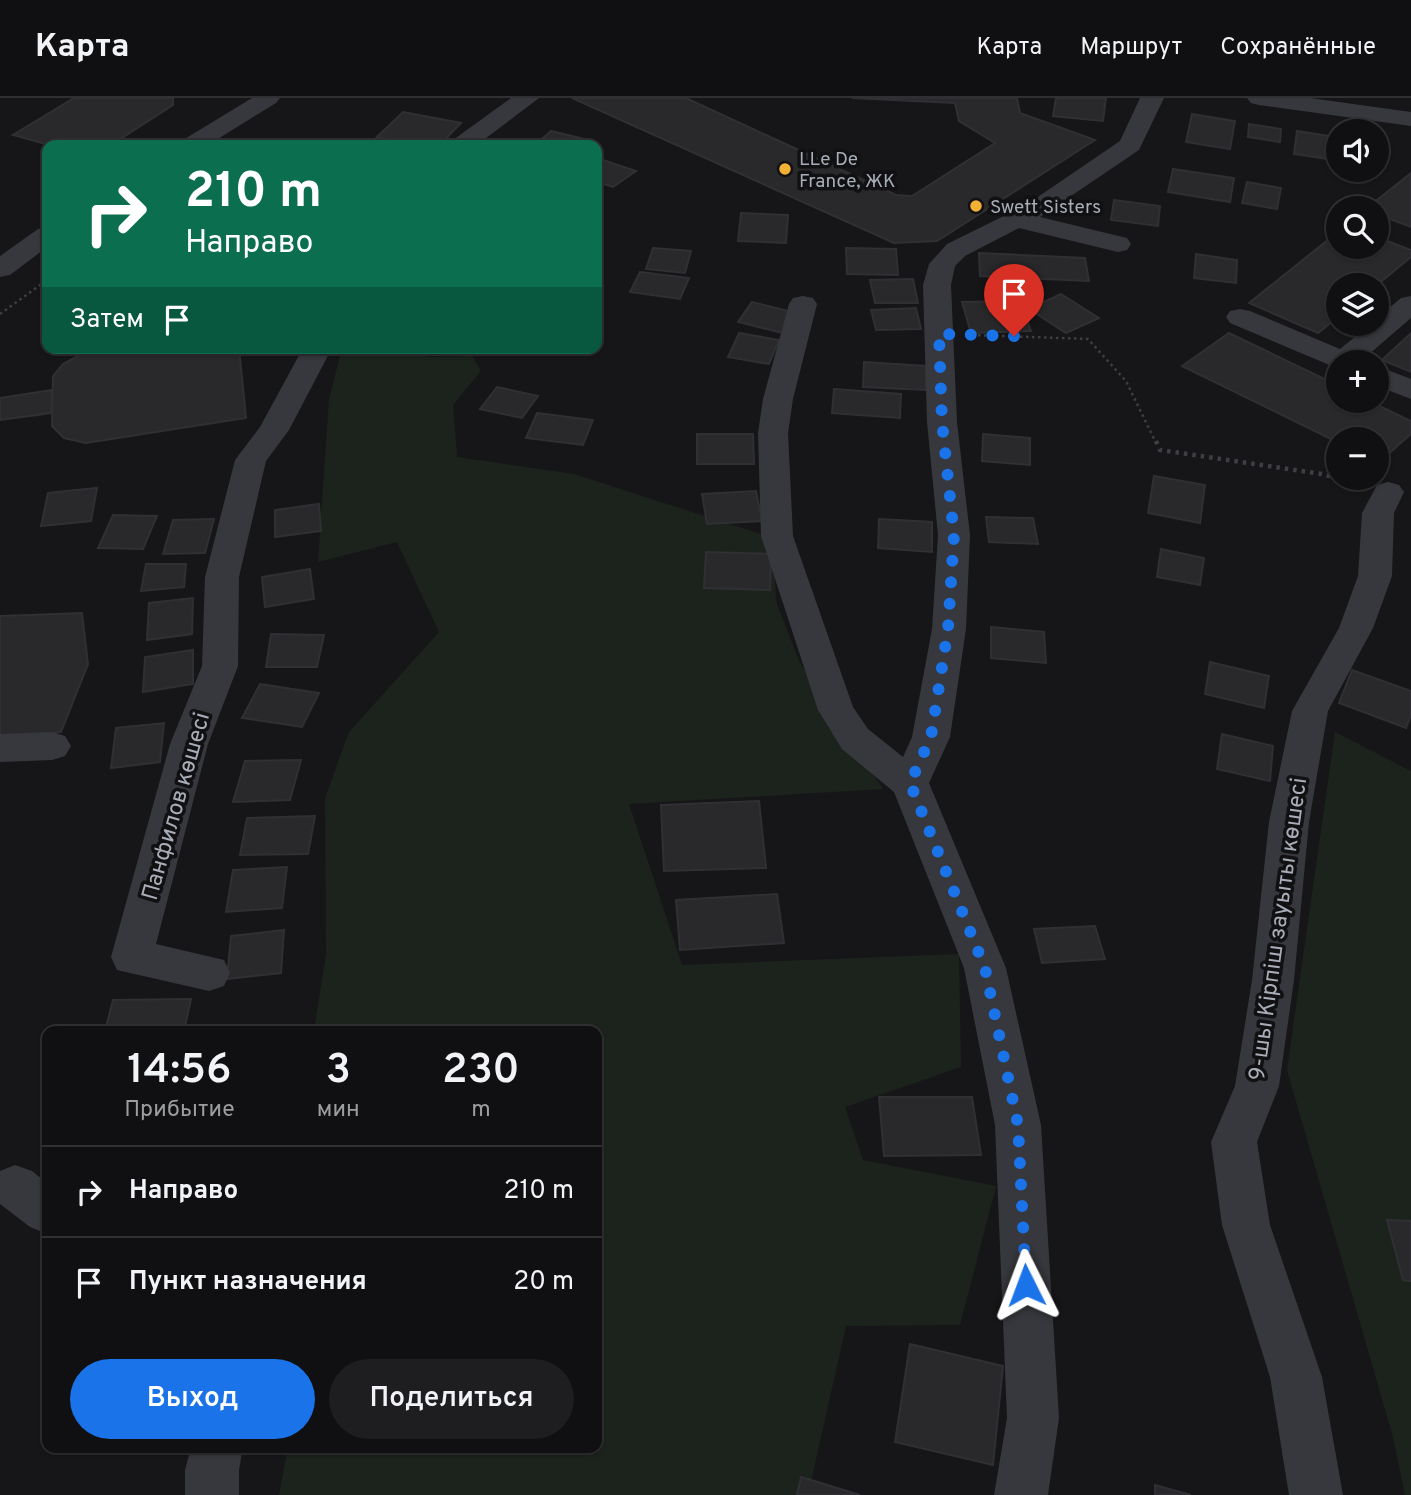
<!DOCTYPE html>
<html lang="ru">
<meta charset="utf-8">
<style>
body{margin:0;font-family:Overpass,sans-serif;background:#1e1e20;color:#f1f3f6;height:100vh;display:flex;flex-direction:column;font-size:26px;white-space:nowrap}
*{box-sizing:border-box;margin:0}
p{font-size:23px;color:#9c9d9f}
.icon{flex:none;width:38px;height:38px;fill:none;stroke:currentColor;stroke-width:2;stroke-linecap:round;stroke-linejoin:round}
.map{position:relative;flex:1;overflow:hidden}
.sheet{position:absolute;left:42px;top:928px;width:560px;height:427px;display:flex;flex-direction:column;background:#101012;border-radius:14px;box-shadow:0 2px 5px #0004,0 0 0 2px #303032}
.sheet>*{flex:none}
.guide{position:absolute;left:42px;top:42px;width:560px;height:214px;border-radius:14px;box-shadow:0 2px 5px #0004,0 0 0 2px #303032;background:#0b6e4f;color:#fff;overflow:hidden}
.controls{position:absolute;left:1326px;top:21px;display:grid;gap:14px}
.controls a{display:grid;place-items:center;width:63px;height:63px;border-radius:50%;background:#101012;box-shadow:0 2px 5px #0004,0 0 0 2px #303032;font-size:35px}
.pin{position:absolute;display:grid;place-items:center;width:60px;height:60px;color:#fff;margin:-72px -30px;border-radius:50% 50% 50% 0;rotate:-45deg;box-shadow:0 0 7px #0007}
.pin .icon{rotate:45deg}
.me{position:absolute;width:77px;margin:-38px;rotate:357deg;stroke-linejoin:round;filter:drop-shadow(0 0 5px #0008)}
.turn{display:flex;align-items:center;gap:24px;height:147px;padding:0 28px;font-size:32px}
.turn .icon{width:91px;height:91px;stroke-width:2.5}
.turn b{display:block;font-size:49px;line-height:60px}
.then{display:flex;align-items:center;height:66px;padding:0 28px;background:#0003;gap:14px;font-size:26px}
.eta{display:flex;justify-content:space-evenly;align-items:center;height:119px;text-align:center}
.eta b{font-size:42px;font-weight:600;line-height:49px}
.action{display:flex;gap:14px;margin-top:auto;padding:14px 28px}
.action a{flex:1;height:80px;border-radius:42px;background:#1a73e8;color:#fff;font-size:28px;font-weight:600;line-height:80px;text-align:center}
.action a+a{background:#1e1e20;color:#f1f3f6}
ul{padding:0;list-style:none}
li{display:flex;align-items:center;gap:21px;height:91px;padding:0 28px;border-top:2px solid #303032}
li div{flex:1}
li b{display:block;font-size:26px}
li em{font-style:normal}
header{display:flex;align-items:center;gap:42px;box-sizing:border-box;height:98px;padding:0 35px;background:#101012;border-bottom:2px solid #303032}
header strong{font-size:33px}
nav{display:flex;gap:38px;margin-inline-start:auto;font-size:24px}
.map>svg:first-child{display:block}
.green{fill:#1c231d}
.building{fill:#29292c;stroke:#303034;stroke-width:2}
.lines{fill:none;stroke-linecap:round;stroke-linejoin:round}
.path-far1{stroke:#3d3f44;stroke-width:2.5;stroke-dasharray:2.5 3.5;stroke-linecap:butt}
.path{stroke:#3d3f44;stroke-width:4.5;stroke-dasharray:3.5 5;stroke-linecap:butt}
.minor{fill:#37383d;fill-rule:evenodd}
.route{stroke:#1a73e8;stroke-width:12;stroke-dasharray:0 21.6}
.poi-dot{fill:#f2b134;stroke:#111113;stroke-width:2.5}
.labels{text-anchor:middle;stroke-width:7;stroke-linejoin:round;paint-order:stroke}
.far-poi-label{font-size:19px;fill:#a8adb8;stroke:#111113;text-anchor:start}
.street-label{font-size:23px;fill:#a8adb8;stroke:#111113}
</style>
<header>
<strong>Карта</strong>
<nav><a>Карта</a><a>Маршрут</a><a>Сохранённые</a></nav>
</header>
<div class="map">
<svg width="1411" height="1397" viewBox="0 0 1411 1397">
<rect width="100%" height="100%" fill="#161618"/>
<!-- green -->
<g class="green">
<polygon points="342,250 420,250 429,259 472,258 481,273 453,307 457,359 574,376 773,440 776,503 799,563 883,691 629,706 682,867 959,856 961,969 845,1009 863,1062 996,1088 960,1227 846,1228 808,1397 279,1397 288,1349 597,1349 597,933 314,933 326,856 325,700 349,634 439,534 397,444 318,464 329,301"/>
<polygon points="1335,634 1411,673 1411,1397 1405,1397 1393,1339 1287,972"/>
</g>
<!-- building -->
<g class="building">
<polygon points="74,0 173,0 173,7 111,47 49,47 13,37"/>
<polygon points="572,0 686,0 896,97 912,98 995,45 959,23 955,5 852,0 1017,0 1020,15 1095,42 937,143 894,145"/>
<polygon points="1056,0 1106,0 1103,23 1053,18"/>
<polygon points="403,14 461,25 440,47 418,47 377,39"/>
<polygon points="1192,16 1235,23 1230,51 1186,44"/>
<polygon points="1249,26 1281,31 1280,44 1248,39"/>
<polygon points="551,33 589,42 584,47 535,47"/>
<polygon points="1297,33 1330,38 1328,61 1294,56"/>
<polygon points="597,60 636,73 613,89 597,84"/>
<polygon points="1173,71 1234,80 1230,104 1168,94"/>
<polygon points="1411,75 1411,129 1377,116 1377,110 1367,110"/>
<polygon points="1247,84 1281,90 1277,111 1242,105"/>
<polygon points="1114,102 1160,108 1158,128 1111,122"/>
<polygon points="741,115 788,117 786,145 738,143"/>
<polygon points="1339,133 1339,149 1377,149 1377,139 1411,152 1411,159 1377,187 1339,187 1339,218 1318,235 1249,205"/>
<polygon points="653,150 691,153 685,175 646,171"/>
<polygon points="846,150 896,151 898,177 847,176"/>
<polygon points="979,155 1085,160 1089,183 980,178"/>
<polygon points="1196,156 1237,162 1236,185 1194,180"/>
<polygon points="640,174 689,180 680,201 630,194"/>
<polygon points="913,181 918,205 875,205 870,182"/>
<polygon points="1061,196 1099,220 1066,235 1029,211"/>
<polygon points="1020,203 1031,233 971,235 962,204"/>
<polygon points="752,204 797,215 783,235 738,224"/>
<polygon points="916,210 921,231 876,232 871,212"/>
<polygon points="739,235 779,242 769,266 728,259"/>
<polygon points="1229,235 1339,288 1339,303 1369,303 1411,323 1411,336 1378,365 1377,341 1339,341 1339,345 1182,268"/>
<polygon points="1411,235 1411,274 1382,262"/>
<polygon points="129,250 239,250 246,320 86,345 64,340 52,328 53,278 63,266 78,258"/>
<polygon points="864,264 926,268 926,292 863,289"/>
<polygon points="497,289 538,298 522,320 480,311"/>
<polygon points="834,291 901,296 900,320 832,315"/>
<polygon points="52,292 51,315 0,322 0,300"/>
<polygon points="537,315 593,322 583,347 526,340"/>
<polygon points="697,336 753,336 754,366 697,366"/>
<polygon points="983,336 1030,340 1030,367 982,363"/>
<polygon points="1154,378 1205,387 1200,425 1148,415"/>
<polygon points="97,390 91,423 41,428 48,395"/>
<polygon points="756,393 762,423 707,426 702,396"/>
<polygon points="319,406 321,433 275,439 275,412"/>
<polygon points="113,417 157,418 143,451 98,450"/>
<polygon points="986,419 1033,420 1038,446 989,444"/>
<polygon points="214,421 205,455 163,456 173,422"/>
<polygon points="879,421 932,424 932,454 878,450"/>
<polygon points="1161,451 1204,460 1200,487 1157,479"/>
<polygon points="706,454 771,456 770,492 704,490"/>
<polygon points="146,466 186,466 184,489 141,493"/>
<polygon points="310,471 314,501 265,509 262,479"/>
<polygon points="193,500 192,536 147,542 149,505"/>
<polygon points="82,515 88,566 61,634 0,640 0,518"/>
<polygon points="991,529 1044,534 1046,565 991,560"/>
<polygon points="271,536 324,537 317,569 266,569"/>
<polygon points="193,552 193,586 143,594 145,559"/>
<polygon points="1210,564 1269,578 1264,610 1205,596"/>
<polygon points="1352,572 1411,593 1411,617 1406,630 1339,605"/>
<polygon points="260,586 319,595 302,629 242,620"/>
<polygon points="164,625 160,664 111,670 116,630"/>
<polygon points="1222,636 1273,648 1270,683 1217,671"/>
<polygon points="301,662 290,702 233,704 245,663"/>
<polygon points="759,703 766,770 664,773 661,707"/>
<polygon points="315,718 308,756 240,757 247,720"/>
<polygon points="287,769 282,810 226,814 233,772"/>
<polygon points="777,796 784,845 680,852 676,802"/>
<polygon points="1095,828 1105,861 1042,865 1034,831"/>
<polygon points="284,832 281,875 227,881 231,838"/>
<polygon points="191,901 184,933 105,933 113,902"/>
<polygon points="879,999 972,999 981,1057 884,1058"/>
<polygon points="1387,1122 1411,1123 1411,1183 1403,1182"/>
<polygon points="910,1246 1003,1268 993,1367 895,1344"/>
<polygon points="801,1379 860,1397 797,1397"/>
<polygon points="1155,1387 1191,1397 1155,1397"/>
</g>
<g class="lines">
<!-- path-far1 -->
<g class="path-far1">
<polyline points="0,216 47,182"/>
<polyline points="972,237 1088,241 1126,283 1156,345"/>
</g>
<!-- path -->
<polyline class="path" points="1156,343 1160,352 1322,376 1353,385"/>
<!-- minor -->
<g class="minor">
<polygon points="252,0 280,0 276,5 208,47 180,47 183,42"/>
<polygon points="511,0 539,0 477,47 450,47 453,42"/>
<polygon points="1140,0 1164,0 1139,52 1040,119 1127,140 1131,146 1127,152 1118,154 1019,130 965,158 955,168 951,187 957,324 970,437 966,531 950,639 929,685 1006,870 1041,1027 1059,1320 1048,1397 994,1397 1007,1320 995,1027 964,870 894,694 842,651 818,612 761,438 758,335 763,301 789,206 793,200 803,198 813,200 817,206 793,301 788,335 793,438 853,609 868,631 903,659 912,639 932,531 938,437 927,324 923,187 929,166 947,146 1026,107 1120,43"/>
<polygon points="1247,0 1310,0 1411,14 1411,28 1259,7 1251,5"/>
<polygon points="47,129 47,149 10,177 0,179 0,158 38,131"/>
<polygon points="1411,198 1411,220 1360,264 1339,264 1339,271 1230,225 1226,219 1230,213 1240,211 1250,213 1340,251 1371,226 1377,226 1377,220 1401,200"/>
<polygon points="303,250 332,250 289,332 266,363 239,479 238,568 208,646 156,846 224,862 230,875 224,888 209,893 117,872 111,859 170,646 202,568 205,479 235,362 260,329"/>
<polygon points="1377,268 1411,281 1411,301 1377,288"/>
<polygon points="1388,384 1399,387 1404,394 1394,415 1392,478 1373,530 1328,613 1309,724 1294,882 1279,988 1257,1044 1270,1127 1322,1279 1343,1397 1289,1397 1270,1279 1222,1127 1211,1044 1235,988 1252,882 1269,724 1292,613 1339,530 1358,478 1362,415 1377,387"/>
<polygon points="52,634 65,638 71,648 65,658 52,662 0,664 0,636"/>
<polygon points="15,1067 32,1073 47,1085 47,1136 30,1129 0,1106 0,1073"/>
<polygon points="191,1349 243,1349 239,1372 239,1397 185,1397 185,1372"/>
</g>
</g>
<g class="lines">
<!-- route -->
<polyline class="route" points="1014,238 939,236 942,324 954,437 948,531 931,639 910,685 985,870 1018,1027 1026,1187"/>
</g>
<!-- markers -->
<g class="poi-dot">
<circle cx="785" cy="71" r="7"/>
<circle cx="976" cy="108" r="7"/>
</g>
<g class="labels">
<!-- far-poi labels -->
<g class="far-poi-label">
<text x="799" y="67">LLe De<tspan x="799" dy="22">France, ЖК</tspan></text>
<text x="990" y="115">Swett Sisters</text>
</g>
<!-- street labels -->
<g class="street-label">
<text transform="translate(175 708) rotate(-74)" y="8">Панфилов көшесі</text>
<text transform="translate(1277 831) rotate(-82)" y="8">9-шы Кірпіш зауыты көшесі</text>
</g>
</g>
</svg>
<div class="controls">
<a><svg class="icon" aria-label="sound" viewBox="0 0 24 24"><path d="M4 9h4l5-4v14l-5-4H4zM17 9q2 3 0 6"/></svg></a>
<a><svg class="icon" aria-label="search" viewBox="0 0 24 24"><circle cx="10" cy="10" r="6"/><path d="M15 15l6 6"/></svg></a>
<a><svg class="icon" aria-label="layers" viewBox="0 0 24 24"><path d="M12 4l9 5-9 5-9-5zM3 14l9 5 9-5"/></svg></a>
<a>+</a>
<a>−</a>
</div>
<div class="pin" style="left:1014px;top:238px;background:#d93025"><svg class="icon" aria-label="arrive" viewBox="0 0 24 24"><path d="M6 21V4h12l-3 4 3 4H6"/></svg></div>
<svg class="me" style="left:1026px;top:1187px" viewBox="-20 -20 40 40"><path d="M0-17L14 15 0 8-14 15z" fill="#1a73e8" stroke="#fff" stroke-width="4"/></svg>
<div class="guide">
<div class="turn"><svg class="icon" aria-label="right" viewBox="0 0 24 24"><path d="M7 20v-9h11M14 6l5 5-5 5"/></svg><div><b>210 m</b>Направо</div></div>
<div class="then">Затем<svg class="icon" aria-label="arrive" viewBox="0 0 24 24"><path d="M6 21V4h12l-3 4 3 4H6"/></svg></div>
</div>
<section class="sheet">
<div class="eta">
<div><b>14:56</b><p>Прибытие</p></div>
<div><b>3</b><p>мин</p></div>
<div><b>230</b><p>m</p></div>
</div>
<ul>
<li><svg class="icon" aria-label="right" viewBox="0 0 24 24"><path d="M7 20v-9h11M14 6l5 5-5 5"/></svg><div><b>Направо</b></div><em>210 m</em></li>
<li><svg class="icon" aria-label="arrive" viewBox="0 0 24 24"><path d="M6 21V4h12l-3 4 3 4H6"/></svg><div><b>Пункт назначения</b></div><em>20 m</em></li>
</ul>
<div class="action"><a>Выход</a><a>Поделиться</a></div>
</section>
</div>
